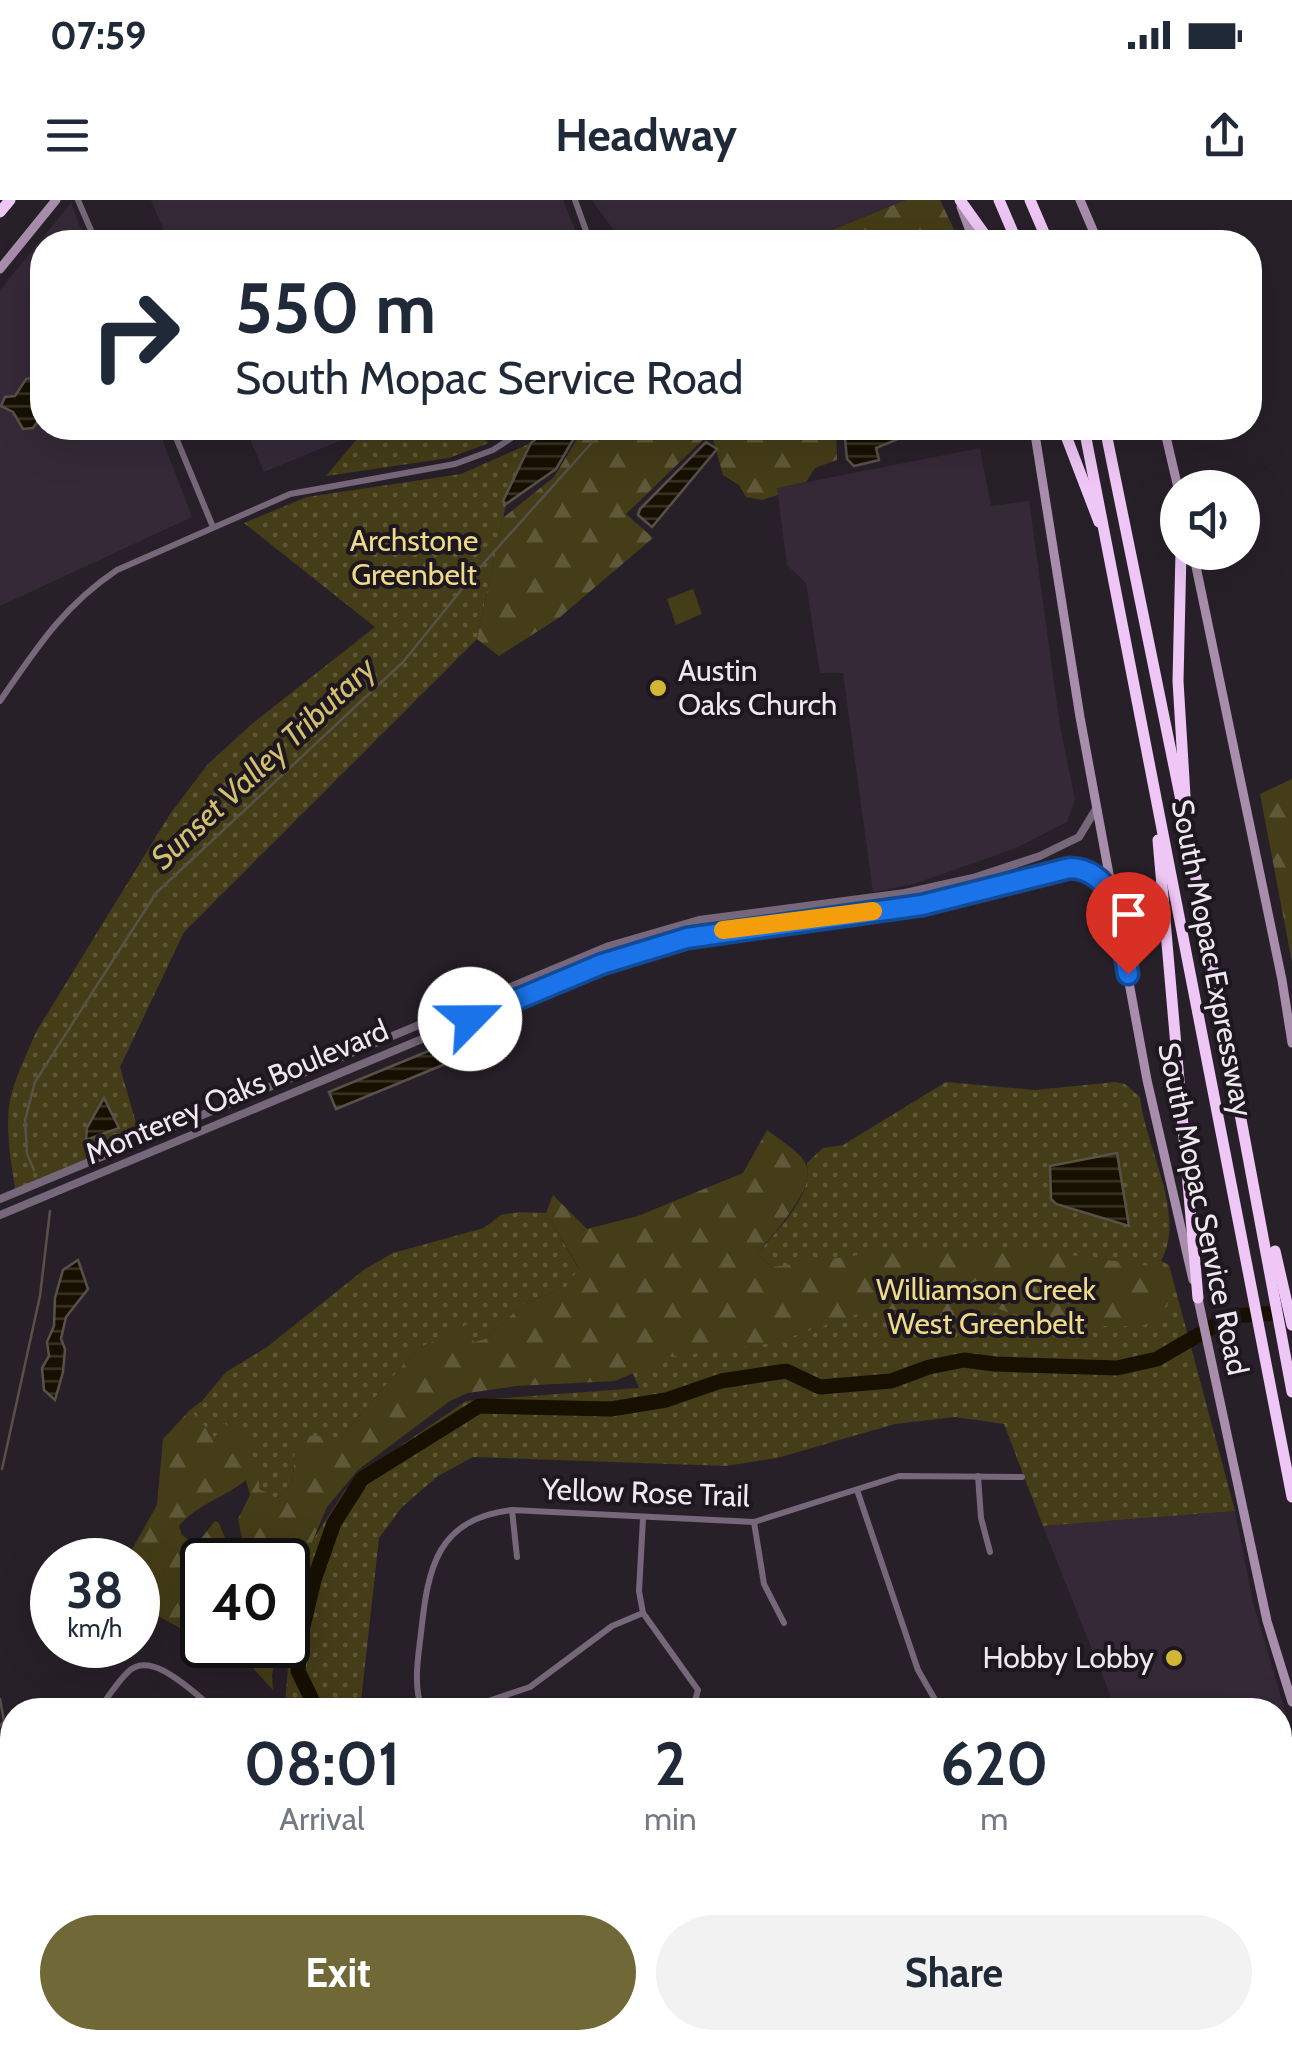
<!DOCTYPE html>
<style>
body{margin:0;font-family:Cabin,sans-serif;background:#f2f2f3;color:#1f2937;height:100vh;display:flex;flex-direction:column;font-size:38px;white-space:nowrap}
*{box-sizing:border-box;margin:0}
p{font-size:32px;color:#747a83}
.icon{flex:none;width:55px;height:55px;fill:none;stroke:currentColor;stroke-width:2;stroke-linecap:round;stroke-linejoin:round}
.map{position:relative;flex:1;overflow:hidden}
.drawer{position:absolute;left:0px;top:1498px;width:1292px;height:352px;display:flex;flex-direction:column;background:#fff;border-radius:40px 40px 0 0;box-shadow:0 10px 40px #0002}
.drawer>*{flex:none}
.banner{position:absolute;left:30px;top:30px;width:1232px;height:210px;border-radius:40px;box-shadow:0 10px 40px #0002;background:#fff;color:#1f2937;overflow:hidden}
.controls{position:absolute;left:1160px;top:270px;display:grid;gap:20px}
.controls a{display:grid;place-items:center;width:100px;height:100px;border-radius:50%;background:#fff;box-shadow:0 10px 40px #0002;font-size:50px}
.speed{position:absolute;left:30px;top:1338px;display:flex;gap:20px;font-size:50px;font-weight:700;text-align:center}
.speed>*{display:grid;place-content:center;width:130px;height:130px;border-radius:50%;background:#fff;box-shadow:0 10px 40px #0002;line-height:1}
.speed small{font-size:25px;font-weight:400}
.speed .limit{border:5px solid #111;border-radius:15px;background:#fff;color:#111}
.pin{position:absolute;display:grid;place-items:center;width:85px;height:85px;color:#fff;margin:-102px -42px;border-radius:50% 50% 50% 0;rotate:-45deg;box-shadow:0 0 10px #0007}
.pin .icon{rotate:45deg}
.me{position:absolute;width:110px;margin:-55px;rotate:67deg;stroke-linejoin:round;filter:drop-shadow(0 0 8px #0008)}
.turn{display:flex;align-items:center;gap:35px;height:210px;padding:0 40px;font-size:45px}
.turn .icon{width:130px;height:130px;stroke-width:2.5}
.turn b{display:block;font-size:70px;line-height:85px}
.eta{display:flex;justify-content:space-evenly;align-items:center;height:170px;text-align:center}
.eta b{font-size:60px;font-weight:800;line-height:70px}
.primary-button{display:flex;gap:20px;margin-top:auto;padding:20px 40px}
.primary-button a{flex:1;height:115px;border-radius:60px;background:#706937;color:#fff;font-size:40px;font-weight:800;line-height:115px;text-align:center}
.primary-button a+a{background:#f2f2f3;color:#1f2937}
.status{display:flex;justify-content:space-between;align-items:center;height:70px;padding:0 50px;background:#fff;direction:ltr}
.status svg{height:28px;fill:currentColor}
header{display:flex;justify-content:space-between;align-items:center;height:130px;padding:0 40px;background:#fff;font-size:45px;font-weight:800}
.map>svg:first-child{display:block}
.built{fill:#352937}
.grass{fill:url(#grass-dots)}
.forest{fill:url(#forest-firs)}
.garden{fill:#453d17}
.water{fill:url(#water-rules);stroke:#585148;stroke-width:2.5}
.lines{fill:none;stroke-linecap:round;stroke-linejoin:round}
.stream{stroke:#585148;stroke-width:2.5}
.river{stroke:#171000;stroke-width:15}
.minor{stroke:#77677a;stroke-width:6}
.tertiary{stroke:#77677a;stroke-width:8}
.secondary{stroke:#a88eac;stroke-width:9}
.motorway{stroke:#efc7f6;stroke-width:11}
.route-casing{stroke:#114b97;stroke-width:25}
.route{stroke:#1a73e8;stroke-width:18}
.slow{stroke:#f59e0b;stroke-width:18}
.poi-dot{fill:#d2b736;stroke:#1e171f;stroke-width:4}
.labels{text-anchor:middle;stroke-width:8;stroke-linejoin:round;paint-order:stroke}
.park-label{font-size:30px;fill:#eedb87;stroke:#1e171f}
.poi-label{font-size:30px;fill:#eee8ef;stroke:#1e171f;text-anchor:start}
.street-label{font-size:30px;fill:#eee8ef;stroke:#1e171f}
.water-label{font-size:32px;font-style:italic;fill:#d3c06d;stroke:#1e171f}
</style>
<div class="status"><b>07:59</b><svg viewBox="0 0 49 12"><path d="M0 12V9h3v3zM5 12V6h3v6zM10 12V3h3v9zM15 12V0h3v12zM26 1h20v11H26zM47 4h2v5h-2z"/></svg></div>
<header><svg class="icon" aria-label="menu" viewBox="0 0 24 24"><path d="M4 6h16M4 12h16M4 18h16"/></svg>Headway<svg class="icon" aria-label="share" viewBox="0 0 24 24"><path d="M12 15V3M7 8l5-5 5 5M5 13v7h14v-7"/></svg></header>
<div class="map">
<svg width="1292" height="1848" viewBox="0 0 1292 1848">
<defs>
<pattern id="grass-dots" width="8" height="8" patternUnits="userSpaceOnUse" patternTransform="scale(2.5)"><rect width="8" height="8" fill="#453d17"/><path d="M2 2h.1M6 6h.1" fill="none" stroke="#605939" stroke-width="1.8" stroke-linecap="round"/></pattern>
<pattern id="forest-firs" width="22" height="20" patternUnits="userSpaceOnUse" patternTransform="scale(2.5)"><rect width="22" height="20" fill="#453d17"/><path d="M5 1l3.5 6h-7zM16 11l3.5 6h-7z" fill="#605939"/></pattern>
<pattern id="water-rules" width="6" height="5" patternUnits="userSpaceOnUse" patternTransform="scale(2.5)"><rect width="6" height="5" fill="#171000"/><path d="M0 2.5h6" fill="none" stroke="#393326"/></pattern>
</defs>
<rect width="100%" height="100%" fill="#282029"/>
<!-- built -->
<g class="built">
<polygon points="151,0 563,0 580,42 169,42"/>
<polygon points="592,0 906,0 801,42 622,42"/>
<polygon points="71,3 86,42 42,42 42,228 158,228 192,317 0,406 0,90"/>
<polygon points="245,228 371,228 264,272"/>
<polygon points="980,248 991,306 1029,301 1060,526 1075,600 1067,622 1016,648 914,684 873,692 843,473 820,473 806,383 787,365 777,288"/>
<polygon points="1235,1311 1253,1403 1292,1534 1292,1687 1280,1688 1280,1510 1116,1510 1043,1326"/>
<polygon points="1292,1729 1292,1848 855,1848 873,1838 1280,1838 1280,1730"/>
</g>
<!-- grass -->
<g class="grass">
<polygon points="366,228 470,228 489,243 449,258 326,276"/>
<path d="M531,243L503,301L506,304L477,439L184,732L120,867L140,937L15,989C11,961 5,928 10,900C15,877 27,854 36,832L170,614L208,564L253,523L375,427L244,323L307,297L461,274Z"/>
<path d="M946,882L1035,890L1115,882L1125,884L1140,897C1145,947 1187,1015 1161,1061L1169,1065L1235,1311L1043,1326L1004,1224L955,1217L895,1224L777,1258L726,1266L473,1257L438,1276L402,1307L379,1338L360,1510H289L285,1504L293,1406L311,1343L345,1290L393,1251L466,1201L639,1188L629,1165L770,1065L757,1054C777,1030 813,997 807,963L823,948L843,945Z"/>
<polygon points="519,1012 546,1013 579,1069 566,1087 525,1103 485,1139 474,1142 467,1125 417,1149 340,1238 295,1252 292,1284 276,1299 258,1289 190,1210 202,1201 226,1172 267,1147 365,1069 393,1053 484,1028 501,1015"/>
<polygon points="372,1838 520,1838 533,1848 368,1848"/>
</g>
<!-- forest -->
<g class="forest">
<polygon points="906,0 940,0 960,42 802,42"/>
<polygon points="584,228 836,228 837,260 815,268 806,282 777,288 778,295 762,300 746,297 739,285 723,275 711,232 626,314 653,338 560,417 499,456 477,439 503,318 554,277"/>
<polygon points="1292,579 1292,762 1260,594"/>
<path d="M767,930C778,939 803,953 807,967C814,990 772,1036 757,1054L772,1067L917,1047L1049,1052L1158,1067L1173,1081L1171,1100L1153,1121L1142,1126H1104L1075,1119L1037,1122L999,1109L970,1118L929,1115L911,1109L867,1111L773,1143L670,1157L615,1181L516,1186L468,1193L450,1201L358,1270L327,1307L292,1389L288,1408V1360H243L246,1356L238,1319L250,1295L246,1280C224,1298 197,1304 179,1326L182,1335L196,1345L215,1321L219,1323L225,1338L219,1349L223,1360H202V1440L138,1405V1360H126L157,1305L163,1239L190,1210L220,1243L258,1262L259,1289L277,1298L292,1284L295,1252L307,1235L340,1238L417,1149L468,1124L474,1142L485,1139L525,1103L566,1087L579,1068L546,1013L553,995L587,1029L638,1016L743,973Z"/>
<polygon points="211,1445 279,1445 272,1475 273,1490 252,1467"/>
</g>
<!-- garden -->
<g class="garden">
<polygon points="693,389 702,414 676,425 667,399"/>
<polygon points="224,1223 251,1242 239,1258 213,1240"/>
</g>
<!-- water -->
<g class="water">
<polygon points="31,178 38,183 34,206 40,218 33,228 23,229 13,212 1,206 5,197 15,196 26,179"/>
<polygon points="549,228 580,228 556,269 506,304 503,301 531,243"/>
<polygon points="844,228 925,228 876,248 879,260 854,266 847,259"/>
<polygon points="706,242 717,249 652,327 638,315 640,309"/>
<polygon points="465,836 472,853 336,909 329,892"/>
<polygon points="104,898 119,928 86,940 87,928"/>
<polygon points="1117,953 1129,1026 1056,1004 1051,999 1050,966"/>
<polygon points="78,1060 88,1089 66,1117 61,1139 65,1149 63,1172 55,1200 44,1190 42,1168 49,1156 47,1142 54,1126 55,1098 63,1070"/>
</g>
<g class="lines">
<!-- stream -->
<g class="stream">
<polyline points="34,970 27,954 25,920 35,882 156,693 403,462 475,373 605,228"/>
<polyline points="2,1269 40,1096 50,1011"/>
<polyline points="0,1499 4,1521 0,1526"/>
<polyline points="0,1568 12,1580"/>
</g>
<!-- river -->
<g class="river">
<polyline points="317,1510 298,1471 301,1435 314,1380 334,1323 362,1279 479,1206 611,1209 666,1200 721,1181 786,1171 820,1187 891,1181 929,1167 964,1160 995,1164 1117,1168 1157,1159 1231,1116 1290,1112"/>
<polyline points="405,1848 412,1838"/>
</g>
<!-- minor -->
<g class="minor">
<polyline points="78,0 96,42"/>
<polyline points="575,0 590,42"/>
<polyline points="172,228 213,327"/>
<path d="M0,501C36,449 63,406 117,370L290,294L455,264L493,250L527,228"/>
<polyline points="978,1276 981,1318 990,1352"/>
<polyline points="857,1290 918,1470 941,1510"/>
<polyline points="512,1310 517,1357"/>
<polyline points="643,1319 639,1391 643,1413 698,1490 695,1501 683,1510"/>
<polyline points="754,1322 764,1384 784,1423"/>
<path d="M98,1510C108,1498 117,1482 128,1472C152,1448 195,1495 216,1510"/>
<path d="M422,1510C413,1484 418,1459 421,1433C428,1367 437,1319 512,1310L754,1322L899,1276L1022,1277"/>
<polyline points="462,1510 530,1487 612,1426 643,1413"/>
<polyline points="0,1637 12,1621"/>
<polyline points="0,1664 12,1673"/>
<polyline points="0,1815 12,1799"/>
<polyline points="705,1838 709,1848"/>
<polyline points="113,1848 121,1838"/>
<polyline points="256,1848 265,1838"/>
</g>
<!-- tertiary -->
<g class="tertiary">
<polyline points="0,999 609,746 699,720 905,693 973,678 1040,656 1079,637 1096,609"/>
<polyline points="0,1015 602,764 707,733 943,701 1070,668 1095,675 1111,695"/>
</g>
<!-- secondary -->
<g class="secondary">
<polyline points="1080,0 1098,42"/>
<polyline points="961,7 974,42"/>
<polyline points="0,69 56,0"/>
<polyline points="1034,228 1080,517 1147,880 1193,1080"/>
<polyline points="1164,228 1178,288"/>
<polyline points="1193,352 1282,780 1292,843"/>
<polyline points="1197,1094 1267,1421 1292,1502"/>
<polyline points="1280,1697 1292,1697"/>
<polyline points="1280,1720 1292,1720"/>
<polyline points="791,1848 808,1838"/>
<polyline points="836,1848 854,1838"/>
</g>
<!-- motorway -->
<g class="motorway">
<polyline points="960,0 990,42"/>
<polyline points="999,0 1017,42"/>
<polyline points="1030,0 1048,42"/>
<polyline points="0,12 10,0"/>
<polyline points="1063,228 1099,322"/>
<polyline points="1084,228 1292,1297"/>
<polyline points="1105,228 1185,620 1292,1192"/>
<polyline points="1181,352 1178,481 1185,596"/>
<polyline points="1158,640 1198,1098"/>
<polyline points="1275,1051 1292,1125"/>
</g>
</g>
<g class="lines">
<defs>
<path id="route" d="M470,819L602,764L687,738L922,705L1070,668C1121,670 1121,735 1128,774"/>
</defs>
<!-- route casing -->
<use href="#route" class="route-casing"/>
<!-- route -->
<use href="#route" class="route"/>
<!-- slow -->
<polyline class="slow" points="723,730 873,711"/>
</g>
<!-- markers -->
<g class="poi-dot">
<circle cx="658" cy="488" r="10"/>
<circle cx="1174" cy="1458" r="10"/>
</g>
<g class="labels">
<!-- park labels -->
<g class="park-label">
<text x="414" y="351">Archstone<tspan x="414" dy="34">Greenbelt</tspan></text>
<text x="986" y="1100">Williamson Creek<tspan x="986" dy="34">West Greenbelt</tspan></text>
</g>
<!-- poi labels -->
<g class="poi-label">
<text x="678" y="481">Austin<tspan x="678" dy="34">Oaks Church</tspan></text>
<text x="1154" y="1468" text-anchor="end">Hobby Lobby</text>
</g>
<!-- street labels -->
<g class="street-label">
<text transform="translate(1212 758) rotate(79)" y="10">South Mopac Expressway</text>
<text transform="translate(237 892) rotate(-23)" y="10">Monterey Oaks Boulevard</text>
<text transform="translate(1203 1009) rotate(78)" y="10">South Mopac Service Road</text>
<text transform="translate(646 1293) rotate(2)" y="10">Yellow Rose Trail</text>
</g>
<!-- water labels -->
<g class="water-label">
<text transform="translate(263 563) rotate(-43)" y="11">Sunset Valley Tributary</text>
</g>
</g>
</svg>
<div class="controls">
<a><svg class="icon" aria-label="sound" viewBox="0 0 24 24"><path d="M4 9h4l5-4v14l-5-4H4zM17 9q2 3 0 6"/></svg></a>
</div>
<div class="speed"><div>38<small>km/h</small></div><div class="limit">40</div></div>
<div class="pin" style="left:1128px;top:774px;background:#d93025"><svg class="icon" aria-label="arrive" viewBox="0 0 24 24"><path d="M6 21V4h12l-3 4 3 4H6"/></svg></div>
<svg class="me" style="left:470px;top:819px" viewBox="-20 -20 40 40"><circle r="19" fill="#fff"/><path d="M0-13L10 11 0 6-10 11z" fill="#1a73e8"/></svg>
<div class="banner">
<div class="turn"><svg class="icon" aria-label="right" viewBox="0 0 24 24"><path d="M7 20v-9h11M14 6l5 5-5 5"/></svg><div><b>550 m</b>South Mopac Service Road</div></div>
</div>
<section class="drawer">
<div class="eta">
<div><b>08:01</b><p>Arrival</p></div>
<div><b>2</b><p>min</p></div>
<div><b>620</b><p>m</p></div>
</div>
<div class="primary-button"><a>Exit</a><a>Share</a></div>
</section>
</div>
